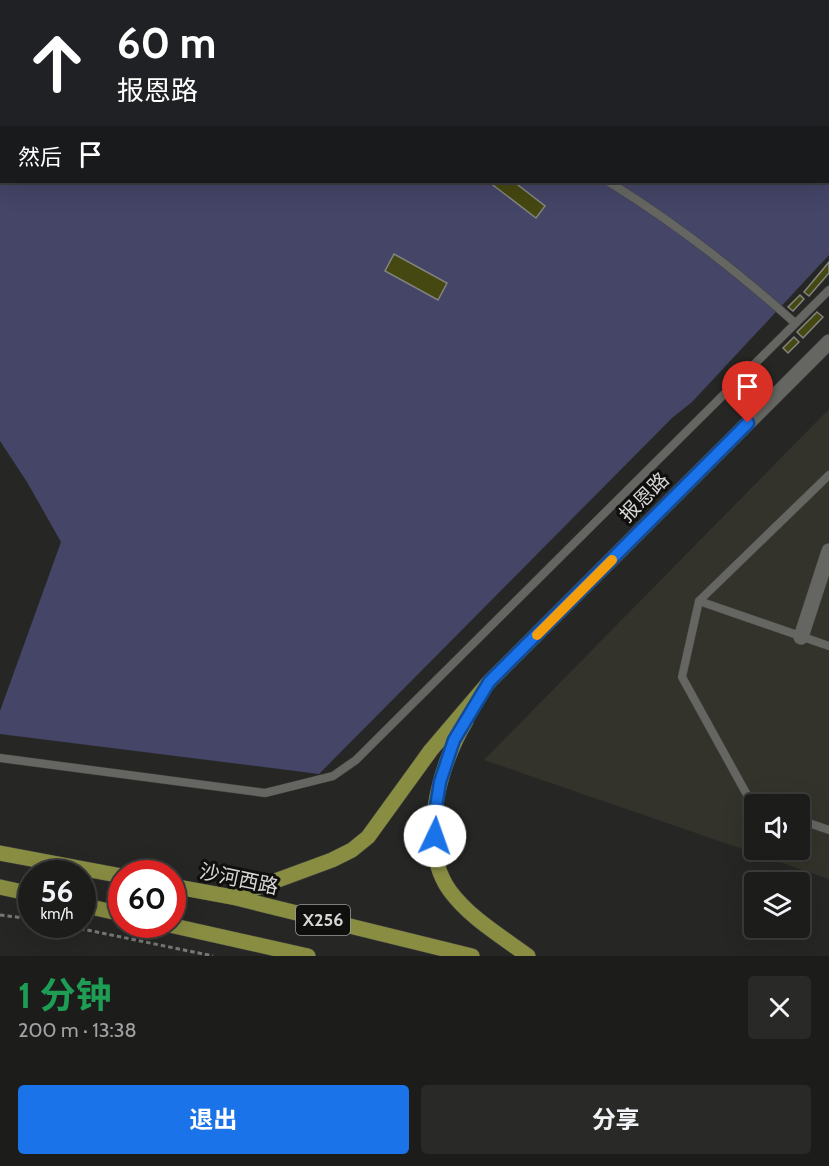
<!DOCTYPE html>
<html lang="zh">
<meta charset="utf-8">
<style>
body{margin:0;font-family:Cabin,"Noto Sans SC",sans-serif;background:#292a28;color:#f1f3f6;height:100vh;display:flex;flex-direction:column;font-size:22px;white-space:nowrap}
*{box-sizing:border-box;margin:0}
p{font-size:20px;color:#a0a2a3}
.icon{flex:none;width:33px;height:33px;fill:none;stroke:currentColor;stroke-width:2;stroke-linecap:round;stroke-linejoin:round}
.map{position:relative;height:956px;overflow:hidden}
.panel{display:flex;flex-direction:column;background:#1c1d1b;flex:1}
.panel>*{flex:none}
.top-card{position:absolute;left:0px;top:0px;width:830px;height:183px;box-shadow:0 6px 24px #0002,0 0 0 2px #3a3b3a;background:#202124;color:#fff;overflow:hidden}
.buttons{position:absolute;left:744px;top:794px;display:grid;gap:12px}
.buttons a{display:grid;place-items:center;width:66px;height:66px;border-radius:6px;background:#1c1d1b;box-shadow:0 6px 24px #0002,0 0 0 2px #3a3b3a;font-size:30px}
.speed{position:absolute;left:18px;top:860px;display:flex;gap:12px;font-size:30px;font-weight:700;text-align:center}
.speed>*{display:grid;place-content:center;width:78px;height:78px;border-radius:50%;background:#1c1d1b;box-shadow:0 6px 24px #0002,0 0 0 2px #3a3b3a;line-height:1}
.speed small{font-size:15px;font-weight:400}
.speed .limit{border:9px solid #d22;background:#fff;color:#111}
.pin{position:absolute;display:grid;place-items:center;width:51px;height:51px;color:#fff;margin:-62px -26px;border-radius:50% 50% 50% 0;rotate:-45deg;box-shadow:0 0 6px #0007}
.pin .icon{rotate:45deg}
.me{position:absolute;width:66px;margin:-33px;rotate:3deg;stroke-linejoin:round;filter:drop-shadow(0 0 4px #0008)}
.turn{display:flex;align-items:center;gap:21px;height:126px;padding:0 18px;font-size:27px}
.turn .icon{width:78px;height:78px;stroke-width:2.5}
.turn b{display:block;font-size:42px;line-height:51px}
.then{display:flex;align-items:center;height:57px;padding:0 18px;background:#0003;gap:12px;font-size:22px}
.round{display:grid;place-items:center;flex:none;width:63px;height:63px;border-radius:6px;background:#292a28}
.head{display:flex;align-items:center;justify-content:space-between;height:102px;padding:0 18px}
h1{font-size:36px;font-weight:700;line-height:45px;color:#1e9e55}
.button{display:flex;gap:12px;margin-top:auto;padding:12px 18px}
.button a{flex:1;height:69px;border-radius:6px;background:#1a73e8;color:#fff;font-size:24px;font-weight:700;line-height:69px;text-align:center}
.button a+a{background:#292a28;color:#f1f3f6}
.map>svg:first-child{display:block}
.built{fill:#33332b;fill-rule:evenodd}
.green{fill:#444567;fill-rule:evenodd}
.building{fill:#454810;stroke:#838480;stroke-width:1.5}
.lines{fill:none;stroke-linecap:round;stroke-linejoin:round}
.lane-casing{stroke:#434341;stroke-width:9}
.street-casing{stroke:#434341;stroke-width:16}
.primary-casing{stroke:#434341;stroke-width:16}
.path{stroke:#787976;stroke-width:3;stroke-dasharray:4.5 3;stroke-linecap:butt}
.lane{stroke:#656562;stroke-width:8}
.street{stroke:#656562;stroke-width:15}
.primary{stroke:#898d42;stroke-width:15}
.route-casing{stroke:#114b97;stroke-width:15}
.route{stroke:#1a73e8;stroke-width:10}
.slow{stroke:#f59e0b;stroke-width:10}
.labels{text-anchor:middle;stroke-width:6;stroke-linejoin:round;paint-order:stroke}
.shield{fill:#0f100e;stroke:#9a9b99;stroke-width:1.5}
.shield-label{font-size:18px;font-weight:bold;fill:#d6d6d4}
.street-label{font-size:20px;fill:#d6d6d4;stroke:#0f100e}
</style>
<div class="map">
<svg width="829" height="956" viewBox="0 0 829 956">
<rect width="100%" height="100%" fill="#262724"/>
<!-- built -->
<path class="built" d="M829,409V879L484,760ZM754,804H800V849H754Z"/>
<!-- green -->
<path class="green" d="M0,0H829V255L692,402L672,418L319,774L0,734V711L61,542L27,482L0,441ZM2,2H828V182H2Z"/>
<!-- building -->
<g class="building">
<polygon points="489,182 514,182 545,206 536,218"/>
<polygon points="394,254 447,283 438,300 385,271"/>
<polygon points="829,262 829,273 809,296 804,292"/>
<polygon points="800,295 804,299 793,311 788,307"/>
<polygon points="817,312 823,317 803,338 797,332"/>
<polygon points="794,337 799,342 788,353 783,348"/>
</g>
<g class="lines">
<defs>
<g id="lane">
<path d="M609,182C675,223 737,271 795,323"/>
<polyline points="699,601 829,646"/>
<polyline points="0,758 265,793 333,776 356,760 378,738 829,290"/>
<polyline points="756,804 751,802 682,677 699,601 829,475"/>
<polyline points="800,820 829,830"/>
</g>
<g id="street">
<polyline points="801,637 829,551"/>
<polyline points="489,682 829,342"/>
</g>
<g id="primary">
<path d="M466,721C439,765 417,845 450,891C470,918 501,936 528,956"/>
<polyline points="0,853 122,876"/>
<polyline points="172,886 232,897 472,956"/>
<polyline points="0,887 32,894"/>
<polyline points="232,897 332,860 352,850 368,837 431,750 489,682"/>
<polyline points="82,905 122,914"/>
<polyline points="165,924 308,956"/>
</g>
</defs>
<!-- lane casing -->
<use href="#lane" class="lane-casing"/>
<!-- street casing -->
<use href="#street" class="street-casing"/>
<!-- primary casing -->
<use href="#primary" class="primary-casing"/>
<!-- path -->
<g class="path">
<polyline points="375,0 377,2"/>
<polyline points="0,915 32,919"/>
<polyline points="58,924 213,956"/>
</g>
<!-- lane -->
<use href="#lane" class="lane"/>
<!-- street -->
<use href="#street" class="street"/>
<!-- primary -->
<use href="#primary" class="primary"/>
</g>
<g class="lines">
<defs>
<polyline id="route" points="435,836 434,819 440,782 454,740 489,682 748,423"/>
</defs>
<!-- route casing -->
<use href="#route" class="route-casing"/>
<!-- route -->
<use href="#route" class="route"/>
<!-- slow -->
<polyline class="slow" points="537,635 612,560"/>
</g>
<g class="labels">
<!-- shield labels -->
<rect class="shield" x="296" y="905" width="54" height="30" rx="4.5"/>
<g class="shield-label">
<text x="323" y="926">X256</text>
</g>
<!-- street labels -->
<g class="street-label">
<text transform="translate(644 497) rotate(-45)" y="7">报恩路</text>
<text transform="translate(239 879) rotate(12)" y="7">沙河西路</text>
</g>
</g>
</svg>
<div class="buttons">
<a><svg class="icon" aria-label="sound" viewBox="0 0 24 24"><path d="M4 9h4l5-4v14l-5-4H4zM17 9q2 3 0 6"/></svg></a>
<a><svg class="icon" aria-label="layers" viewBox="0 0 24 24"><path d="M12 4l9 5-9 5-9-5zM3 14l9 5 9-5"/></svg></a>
</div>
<div class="speed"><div>56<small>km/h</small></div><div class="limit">60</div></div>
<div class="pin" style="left:748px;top:423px;background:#d93025"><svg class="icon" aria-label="arrive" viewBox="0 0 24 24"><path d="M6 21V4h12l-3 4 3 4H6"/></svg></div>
<svg class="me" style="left:435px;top:836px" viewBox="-20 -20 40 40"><circle r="19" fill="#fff"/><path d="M0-13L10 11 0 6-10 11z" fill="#1a73e8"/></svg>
<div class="top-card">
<div class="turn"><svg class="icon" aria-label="ahead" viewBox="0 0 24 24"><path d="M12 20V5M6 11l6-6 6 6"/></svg><div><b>60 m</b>报恩路</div></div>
<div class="then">然后<svg class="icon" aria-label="arrive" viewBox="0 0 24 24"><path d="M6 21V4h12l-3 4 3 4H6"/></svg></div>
</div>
</div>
<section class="panel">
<div class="head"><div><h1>1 分钟</h1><p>200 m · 13:38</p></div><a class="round"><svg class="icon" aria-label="close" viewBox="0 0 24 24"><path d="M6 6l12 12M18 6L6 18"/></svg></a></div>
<div class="button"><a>退出</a><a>分享</a></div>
</section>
